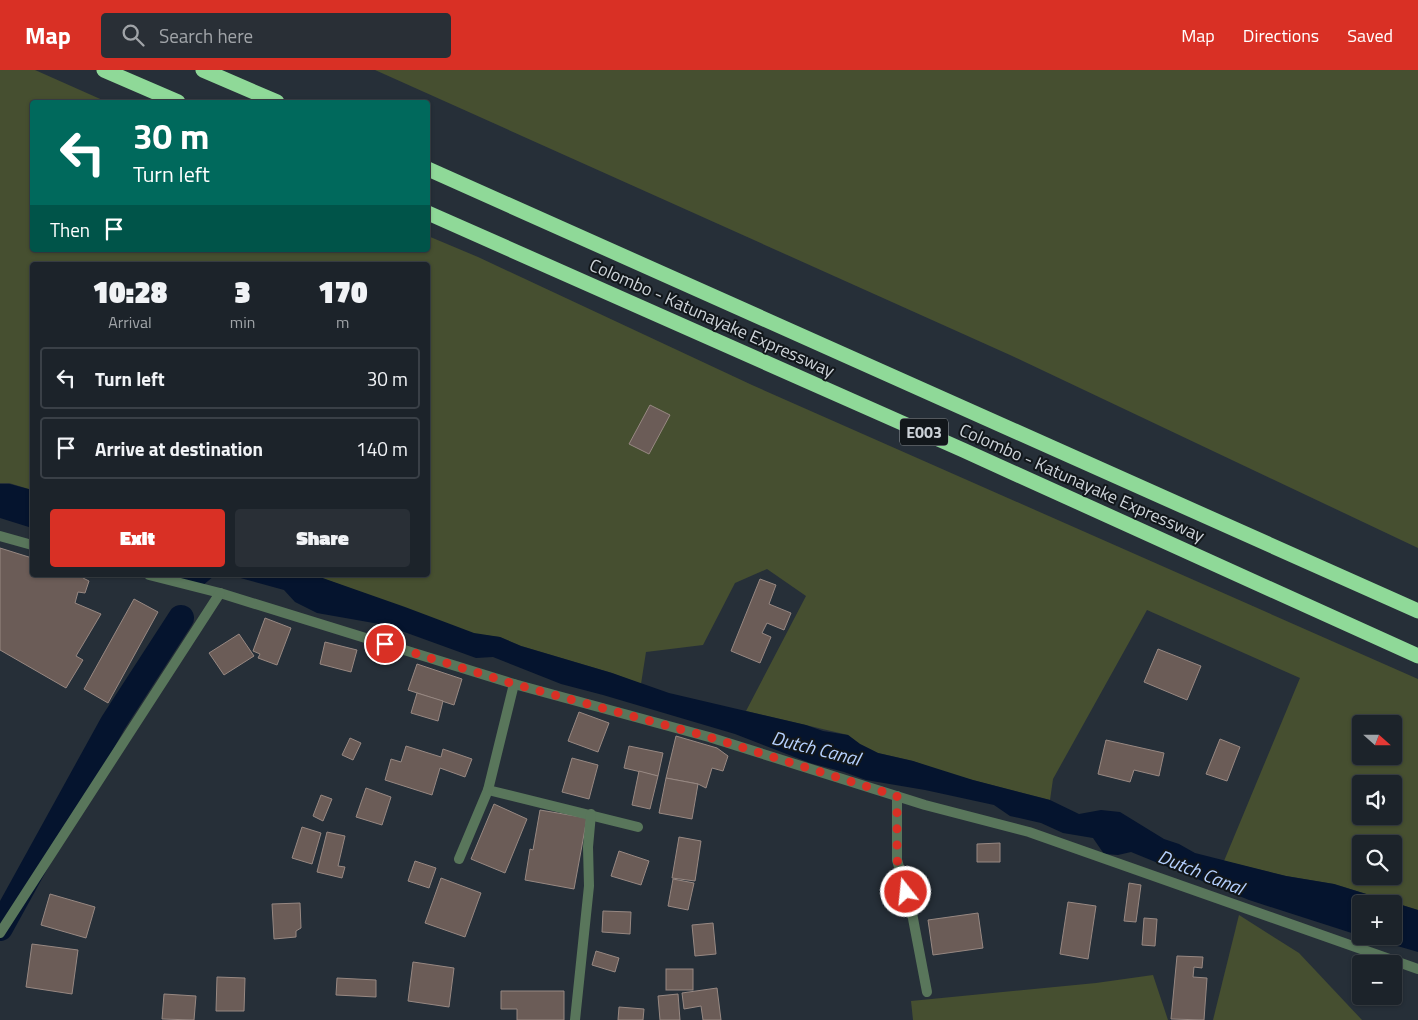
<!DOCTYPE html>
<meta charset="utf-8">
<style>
body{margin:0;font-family:"Titillium Web",sans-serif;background:#292f36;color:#f1f3f6;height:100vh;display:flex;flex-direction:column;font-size:19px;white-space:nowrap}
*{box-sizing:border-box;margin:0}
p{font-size:16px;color:#a0a4a8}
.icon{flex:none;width:28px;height:28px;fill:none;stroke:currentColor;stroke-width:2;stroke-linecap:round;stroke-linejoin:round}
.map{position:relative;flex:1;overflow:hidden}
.drawer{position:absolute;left:30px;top:192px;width:400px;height:315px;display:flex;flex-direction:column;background:#1c232a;border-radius:5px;box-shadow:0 1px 4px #0004,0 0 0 1px #3a4047}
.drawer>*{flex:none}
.top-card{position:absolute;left:30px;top:30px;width:400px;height:152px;border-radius:5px;box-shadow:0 1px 4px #0004,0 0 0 1px #3a4047;background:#00695c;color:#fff;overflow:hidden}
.needle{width:32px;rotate:111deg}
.fabs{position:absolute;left:1352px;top:645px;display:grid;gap:10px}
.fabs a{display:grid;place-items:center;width:50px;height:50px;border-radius:5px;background:#1c232a;box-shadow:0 1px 4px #0004,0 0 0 1px #3a4047;font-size:25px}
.pin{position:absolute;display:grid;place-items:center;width:42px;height:42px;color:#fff;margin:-21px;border:2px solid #fff;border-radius:50%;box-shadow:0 1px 5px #0007}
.me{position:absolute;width:55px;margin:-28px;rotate:344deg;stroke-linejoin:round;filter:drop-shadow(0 0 4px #0008)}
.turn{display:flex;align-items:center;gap:18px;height:105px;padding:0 20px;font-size:22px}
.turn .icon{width:65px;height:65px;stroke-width:2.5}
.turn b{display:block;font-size:35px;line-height:42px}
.then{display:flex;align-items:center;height:48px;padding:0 20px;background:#0003;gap:10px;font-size:19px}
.eta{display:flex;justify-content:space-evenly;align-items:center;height:85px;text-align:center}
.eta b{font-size:30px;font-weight:800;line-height:35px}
.button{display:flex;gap:10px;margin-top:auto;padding:10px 20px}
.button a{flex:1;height:58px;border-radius:5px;background:#d93025;color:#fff;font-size:20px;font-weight:800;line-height:58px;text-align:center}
.button a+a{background:#292f36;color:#f1f3f6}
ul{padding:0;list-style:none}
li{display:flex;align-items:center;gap:15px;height:62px;margin:0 10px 8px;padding:0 10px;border:2px solid #3a4047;border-radius:5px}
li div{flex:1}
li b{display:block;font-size:19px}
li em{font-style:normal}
header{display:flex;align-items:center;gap:30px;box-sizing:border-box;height:70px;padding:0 25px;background:#d93025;color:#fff}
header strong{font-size:24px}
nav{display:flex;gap:28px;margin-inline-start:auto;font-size:18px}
.search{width:350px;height:45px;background:#292f36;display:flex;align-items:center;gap:12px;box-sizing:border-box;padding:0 18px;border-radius:5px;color:#a0a4a8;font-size:19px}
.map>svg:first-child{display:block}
.green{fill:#464f30;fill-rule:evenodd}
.water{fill:#05142e}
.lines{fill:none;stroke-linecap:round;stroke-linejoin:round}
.canal{stroke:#05142e;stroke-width:26}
.building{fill:#6b5c57;stroke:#978882}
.street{stroke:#59765b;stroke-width:10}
.highway{stroke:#8fd998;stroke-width:15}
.route{stroke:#d93025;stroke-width:9;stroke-dasharray:0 16.2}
.labels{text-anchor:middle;stroke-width:4;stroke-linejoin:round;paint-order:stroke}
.shield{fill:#12171b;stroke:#959ba0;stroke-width:1}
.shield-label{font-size:16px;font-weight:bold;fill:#cdd3d9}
.street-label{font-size:18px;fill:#cdd3d9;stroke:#12171b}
.water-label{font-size:19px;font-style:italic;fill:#b6d1ff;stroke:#12171b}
</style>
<header>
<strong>Map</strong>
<div class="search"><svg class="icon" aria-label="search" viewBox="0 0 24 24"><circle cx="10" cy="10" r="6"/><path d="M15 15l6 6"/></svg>Search here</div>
<nav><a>Map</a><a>Directions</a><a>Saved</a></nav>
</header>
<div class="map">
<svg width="1418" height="950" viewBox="0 0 1418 950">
<rect width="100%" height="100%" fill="#262f38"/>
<!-- green -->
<g class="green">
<path d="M0,0H35L107,32H32V180H428V166L478,187L752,315L1418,609V840L1334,814L1286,806L1224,791L1300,608L1147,540L1053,709L1050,730L949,704L913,691L878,683L860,674L848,665L746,641L806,526L767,499L735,513L703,575L646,582L641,614L612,603L521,576L500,567L474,564L314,505H428V195H32V420L9,413H0ZM1361,654H1394V686H1361ZM1361,714H1394V746H1361ZM1361,774H1394V806H1361Z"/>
<polygon points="375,0 1418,0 1418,478 1010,285"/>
<polygon points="1239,845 1299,883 1362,950 1213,950"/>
<polygon points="1153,905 1168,950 913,950 911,931 1096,913"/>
</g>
<!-- water -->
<g class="water">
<polygon points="0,414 10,414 32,420 32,458 0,448"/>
<polygon points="177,505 314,505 405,537 474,563 500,567 521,576 612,603 669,623 806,655 823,661 848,665 860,674 878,683 913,691 973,710 1050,730 1079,744 1101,740 1120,742 1164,769 1179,774 1195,783 1286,806 1334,814 1418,840 1418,882 1363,866 1394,866 1394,834 1361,834 1361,866 1249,830 1131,782 1118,785 1104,784 1093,768 1063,763 1041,753 1010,746 994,735 925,720 866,710 844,702 810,693 735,664 603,625 561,614 493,587 476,588 385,555 317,543 295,532 284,520 233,506 214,506 196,521 175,511"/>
</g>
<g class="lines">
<!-- canal -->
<polyline class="canal" points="0,858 113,653 181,548"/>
</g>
<!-- building -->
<g class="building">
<polygon points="650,335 670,345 649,384 629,374"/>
<polygon points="0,478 32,488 32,505 84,505 83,508 89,511 85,523 78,522 75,533 101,544 76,586 83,590 66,618 0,580"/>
<polygon points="760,509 776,515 769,534 791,543 784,560 767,553 762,563 771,567 760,593 731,581"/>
<polygon points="134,529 158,542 108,633 84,619"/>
<polygon points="265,548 291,558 277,595 258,588 260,584 253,581"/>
<polygon points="239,564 254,586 224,605 209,583"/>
<polygon points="325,572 357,580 351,602 320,594"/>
<polygon points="1158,579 1201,596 1187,630 1144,612"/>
<polygon points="417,594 462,609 454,635 408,620"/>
<polygon points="417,623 443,631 438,651 411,643"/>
<polygon points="579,642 609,653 598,682 568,671"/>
<polygon points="676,666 717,678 728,686 723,701 712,698 706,718 698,714 666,708"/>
<polygon points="350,668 361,673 353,690 342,685"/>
<polygon points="1220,669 1240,677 1227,711 1206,704"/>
<polygon points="1106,670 1164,683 1159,706 1134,700 1130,712 1098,704"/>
<polygon points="406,676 441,687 443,679 472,689 465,707 440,698 432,725 385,710 391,689 401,692"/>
<polygon points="629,676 663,683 658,706 624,698"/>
<polygon points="572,688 598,695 589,729 562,722"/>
<polygon points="639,701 658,706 650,739 632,735"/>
<polygon points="666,708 698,714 692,749 659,743"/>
<polygon points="366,718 391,727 382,755 356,747"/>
<polygon points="321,725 332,729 323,751 313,746"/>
<polygon points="494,734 527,749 505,803 471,789"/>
<polygon points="540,740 587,748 574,819 525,810 530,779 533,780"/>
<polygon points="302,757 321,763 312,794 292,788"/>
<polygon points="327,762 345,766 338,796 345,797 342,808 317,802"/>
<polygon points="679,767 701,771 695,811 672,808"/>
<polygon points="1000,773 1000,792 977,792 977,774"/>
<polygon points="619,781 649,791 641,815 611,806"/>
<polygon points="415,791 436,798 429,818 408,811"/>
<polygon points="441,808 481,823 465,867 425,853"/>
<polygon points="673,809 694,813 688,840 668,836"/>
<polygon points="1129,813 1141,815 1136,852 1124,851"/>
<polygon points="50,824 95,837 86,868 41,855"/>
<polygon points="1068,832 1096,836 1088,889 1060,884"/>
<polygon points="300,833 301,858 296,861 296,867 274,869 272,834"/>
<polygon points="603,841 631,842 630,864 602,862"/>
<polygon points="978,843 983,878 933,885 928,850"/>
<polygon points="1144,848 1157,849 1155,876 1142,875"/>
<polygon points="713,853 716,884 695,886 692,855"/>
<polygon points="32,874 78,880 72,924 26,917"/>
<polygon points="596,881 619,888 615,902 592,895"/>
<polygon points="1177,886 1203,887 1202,898 1194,897 1193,907 1207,908 1204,950 1171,949"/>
<polygon points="413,892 454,898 449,937 408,931"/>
<rect x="666" y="899" width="27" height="21"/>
<polygon points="217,907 245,908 244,941 216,941"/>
<polygon points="337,908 376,910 376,927 336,925"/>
<polygon points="717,918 721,950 703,950 701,936 684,939 682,923"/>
<polygon points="501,921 564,921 564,950 517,950 517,939 501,939"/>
<polygon points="164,924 196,926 194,950 162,949"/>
<polygon points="678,924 680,950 660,950 658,926"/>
<polygon points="619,937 644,939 643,950 618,950"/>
</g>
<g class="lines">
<!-- street -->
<g class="street">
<polyline points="0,466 32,475"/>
<polyline points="149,505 220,523 514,614 709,667 925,735 1029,762 1418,899"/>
<polyline points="488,720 638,757"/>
<polyline points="897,726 897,790 911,838 927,922"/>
<polyline points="459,789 488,720 514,614"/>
<polyline points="0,863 220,523"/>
<polyline points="575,950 589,816 588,777 591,744"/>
</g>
<!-- highway -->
<g class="highway">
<polyline points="104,0 178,32"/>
<polyline points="203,0 277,32"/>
<polyline points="428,99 1418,541"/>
<polyline points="428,143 963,380 1418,586"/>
</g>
</g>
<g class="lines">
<!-- route -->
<polyline class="route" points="385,574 514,614 709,667 897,726 897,790 906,822"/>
</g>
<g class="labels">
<!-- shield labels -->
<rect class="shield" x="900" y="348.5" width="48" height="27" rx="4"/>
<g class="shield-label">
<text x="924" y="368">E003</text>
</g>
<!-- street labels -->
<g class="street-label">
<text transform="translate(712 248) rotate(24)" y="6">Colombo - Katunayake Expressway</text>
<text transform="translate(1082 413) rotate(24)" y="6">Colombo - Katunayake Expressway</text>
</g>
<!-- water labels -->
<g class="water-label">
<text transform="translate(816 678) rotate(14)" y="7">Dutch Canal</text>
<text transform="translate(1201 802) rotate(22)" y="7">Dutch Canal</text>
</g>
</g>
</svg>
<div class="fabs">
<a><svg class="needle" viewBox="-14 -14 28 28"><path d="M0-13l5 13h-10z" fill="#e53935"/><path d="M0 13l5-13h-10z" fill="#a0a4a8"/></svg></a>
<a><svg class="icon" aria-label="sound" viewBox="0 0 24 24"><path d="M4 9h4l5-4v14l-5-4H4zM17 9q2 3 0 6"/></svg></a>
<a><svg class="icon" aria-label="search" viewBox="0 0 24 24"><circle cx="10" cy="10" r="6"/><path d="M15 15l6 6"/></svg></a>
<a>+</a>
<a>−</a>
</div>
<div class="pin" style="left:385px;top:574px;background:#d93025"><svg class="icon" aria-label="arrive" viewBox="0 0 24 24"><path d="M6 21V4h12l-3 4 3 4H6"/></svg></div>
<svg class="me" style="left:906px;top:822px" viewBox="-20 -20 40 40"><circle r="17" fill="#d93025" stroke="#fff" stroke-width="3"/><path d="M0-11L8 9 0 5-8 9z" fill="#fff"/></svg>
<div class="top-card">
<div class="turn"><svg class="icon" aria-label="left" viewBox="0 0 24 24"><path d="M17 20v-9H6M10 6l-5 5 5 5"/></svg><div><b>30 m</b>Turn left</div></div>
<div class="then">Then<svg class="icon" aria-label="arrive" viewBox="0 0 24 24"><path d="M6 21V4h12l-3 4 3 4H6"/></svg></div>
</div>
<section class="drawer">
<div class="eta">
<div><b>10:28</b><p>Arrival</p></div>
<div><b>3</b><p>min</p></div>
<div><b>170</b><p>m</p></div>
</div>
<ul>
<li><svg class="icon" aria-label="left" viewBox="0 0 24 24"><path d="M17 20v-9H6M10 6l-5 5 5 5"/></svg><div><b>Turn left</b></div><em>30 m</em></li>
<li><svg class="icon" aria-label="arrive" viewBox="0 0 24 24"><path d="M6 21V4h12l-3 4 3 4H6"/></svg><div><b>Arrive at destination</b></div><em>140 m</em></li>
</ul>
<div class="button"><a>Exit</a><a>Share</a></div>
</section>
</div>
